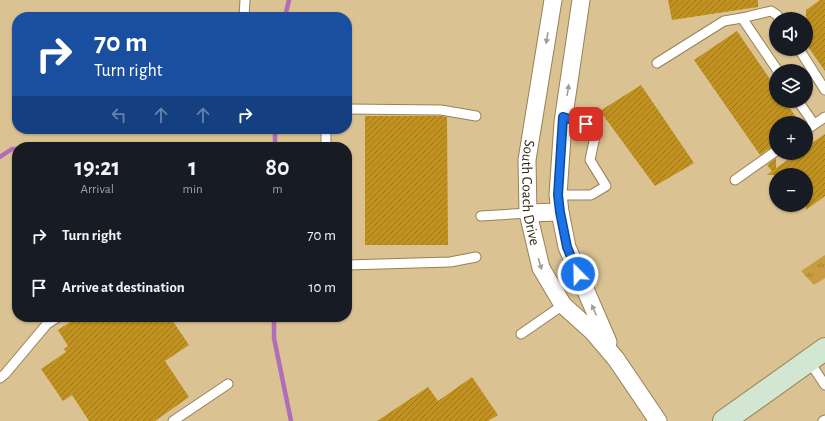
<!DOCTYPE html>
<meta charset="utf-8">
<style>
body{margin:0;font-family:"Alegreya Sans",sans-serif;background:#242831;color:#f1f3f6;height:100vh;display:flex;flex-direction:column;font-size:15px;white-space:nowrap}
*{box-sizing:border-box;margin:0}
p{font-size:13px;color:#9ea1a6}
.icon{flex:none;width:22px;height:22px;fill:none;stroke:currentColor;stroke-width:2;stroke-linecap:round;stroke-linejoin:round}
.map{position:relative;flex:1;overflow:hidden}
.drawer{position:absolute;left:12px;top:142px;width:340px;height:180px;display:flex;flex-direction:column;background:#171b24;border-radius:16px;box-shadow:0 1px 3px #0004}
.drawer>*{flex:none}
.banner{position:absolute;left:12px;top:12px;width:340px;height:122px;border-radius:16px;box-shadow:0 1px 3px #0004;background:#1a4fa0;color:#fff;overflow:hidden}
.controls{position:absolute;left:769px;top:12px;display:grid;gap:8px}
.controls a{display:grid;place-items:center;width:44px;height:44px;border-radius:50%;background:#171b24;box-shadow:0 1px 3px #0004;font-size:20px}
.pin{position:absolute;display:grid;place-items:center;width:34px;height:34px;color:#fff;margin:-17px;border-radius:8px;box-shadow:0 2px 6px #0006}
.me{position:absolute;width:44px;margin:-22px;rotate:337deg;stroke-linejoin:round;filter:drop-shadow(0 0 3px #0008)}
.turn{display:flex;align-items:center;gap:14px;height:84px;padding:0 16px;font-size:18px}
.turn .icon{width:52px;height:52px;stroke-width:2.5}
.turn b{display:block;font-size:28px;line-height:34px}
.lanes{display:flex;align-items:center;height:38px;padding:0 16px;background:#0003;justify-content:center;gap:20px;direction:ltr}
.lanes .off{opacity:.35}
.eta{display:flex;justify-content:space-evenly;align-items:center;height:68px;text-align:center}
.eta b{font-size:24px;font-weight:700;line-height:28px}
ul{padding:0;list-style:none}
li{display:flex;align-items:center;gap:12px;height:52px;padding:0 16px}
li div{flex:1}
li b{display:block;font-size:15px}
li em{font-style:normal}
.map>svg:first-child{display:block}
.grass{fill:url(#grass-tufts)}
.lines{fill:none;stroke-linecap:round;stroke-linejoin:round}
.stream{stroke:#b26db9;stroke-width:4.5}
.building{fill:url(#building-hatch)}
.service-casing{stroke:#988155;stroke-width:11}
.minor-casing{stroke:#988155;stroke-width:19}
.secondary-casing{stroke:#988155;stroke-width:24}
.service{stroke:#fff;stroke-width:9}
.minor{stroke:#fff;stroke-width:17}
.secondary{stroke:#d2e6d1;stroke-width:22}
.oneway{fill:#a29e96}
.route-casing{stroke:#114b97;stroke-width:10}
.route{stroke:#1a73e8;stroke-width:7}
.labels{text-anchor:middle;stroke-width:3.5;stroke-linejoin:round;paint-order:stroke}
.street-label{font-size:15px;fill:#312815;stroke:#f1e4cd}
</style>
<div class="map">
<svg width="825" height="421" viewBox="0 0 825 421">
<defs>
<pattern id="grass-tufts" width="24" height="20" patternUnits="userSpaceOnUse"><rect width="24" height="20" fill="#c89d42"/><path d="M3 7l-1-3M5 7V3M7 7l1-3M15 17l-1-3M17 17v-4M19 17l1-3" fill="none" stroke="#a38036"/></pattern>
<pattern id="building-hatch" width="6" height="6" patternUnits="userSpaceOnUse"><rect width="6" height="6" fill="#c1921f"/><path d="M-1 1l2-2M0 6l6-6M5 7l2-2" fill="none" stroke="#9d771a"/></pattern>
</defs>
<rect width="100%" height="100%" fill="#dac293"/>
<!-- grass -->
<polygon class="grass" points="825,255 825,278 814,285 801,271"/>
<g class="lines">
<!-- stream -->
<g class="stream">
<polyline points="285,17 289,0"/>
<polyline points="275,147 275,129"/>
<polyline points="0,157 12,149 17,149"/>
<polyline points="274,317 274,338 291,421"/>
</g>
</g>
<!-- building -->
<g class="building">
<polygon points="668,0 758,0 758,7 672,20"/>
<polygon points="820,0 825,0 825,71 806,44 806,10"/>
<polygon points="737,31 776,88 776,101 785,101 800,123 776,123 776,145 773,146 760,155 694,60"/>
<polygon points="641,85 694,163 655,186 600,111"/>
<polygon points="365,116 442,116 447,117 448,245 365,245"/>
<polygon points="825,134 825,196 806,210 806,175 776,175 776,178 774,175 767,175 772,171 767,165 776,158 776,168 798,153 806,153 806,147"/>
<polygon points="78,317 170,317 189,345 165,361 189,397 155,421 89,421 72,395 63,401 41,369 66,352 64,349 68,346 58,330"/>
<polygon points="472,377 498,415 488,421 377,421 428,387 438,401"/>
</g>
<g class="lines">
<defs>
<g id="service">
<polyline points="244,17 245,0"/>
<polyline points="742,18 771,11 777,15 779,19"/>
<polyline points="799,49 825,90"/>
<polyline points="657,63 724,21 742,18 778,71"/>
<polyline points="798,101 814,124"/>
<polyline points="347,109 441,110 476,116"/>
<polyline points="326,129 326,147"/>
<polyline points="806,130 825,117"/>
<polyline points="735,180 776,151"/>
<polyline points="558,195 591,195 606,186 590,160 597,127 563,117"/>
<polyline points="481,216 528,213"/>
<polyline points="347,265 450,262 476,257"/>
<polyline points="521,334 563,305"/>
<polyline points="809,361 825,385"/>
<polyline points="0,378 5,374 47,324 58,317"/>
<polyline points="173,421 228,384"/>
<polyline points="823,421 825,420"/>
</g>
<g id="minor">
<path id="s1" d="M553,0L527,160L528,213L541,268L563,305L593,332L616,359L658,421"/>
<polyline points="581,0 563,122 558,195 560,212 567,247 608,342"/>
<polyline points="528,213 560,212"/>
</g>
<polyline id="secondary" points="724,421 825,349"/>
</defs>
<!-- service casing -->
<use href="#service" class="service-casing"/>
<!-- minor casing -->
<use href="#minor" class="minor-casing"/>
<!-- secondary casing -->
<use href="#secondary" class="secondary-casing"/>
<!-- service -->
<use href="#service" class="service"/>
<!-- minor -->
<use href="#minor" class="minor"/>
<!-- secondary -->
<use href="#secondary" class="secondary"/>
</g>
<!-- one-way arrows -->
<defs><path id="oneway-solid" d="M-6-.8H1V-3.2L6.5 0L1 3.2V.8H-6Z"/></defs>
<g class="oneway">
<use href="#oneway-solid" transform="translate(547 38) rotate(99)"/>
<use href="#oneway-solid" transform="translate(568 90) rotate(-81)"/>
<use href="#oneway-solid" transform="translate(540 264) rotate(73)"/>
<use href="#oneway-solid" transform="translate(594 310) rotate(-114)"/>
</g>
<g class="lines">
<defs>
<polyline id="route" points="578,274 567,247 560,212 558,195 563,117 586,124"/>
</defs>
<!-- route casing -->
<use href="#route" class="route-casing"/>
<!-- route -->
<use href="#route" class="route"/>
</g>
<g class="labels">
<!-- street labels -->
<g class="street-label">
<text dy="5" stroke="none"><textPath href="#s1" startOffset="195">South Coach Drive</textPath></text>
</g>
</g>
</svg>
<div class="controls">
<a><svg class="icon" aria-label="sound" viewBox="0 0 24 24"><path d="M4 9h4l5-4v14l-5-4H4zM17 9q2 3 0 6"/></svg></a>
<a><svg class="icon" aria-label="layers" viewBox="0 0 24 24"><path d="M12 4l9 5-9 5-9-5zM3 14l9 5 9-5"/></svg></a>
<a>+</a>
<a>−</a>
</div>
<div class="pin" style="left:586px;top:124px;background:#d93025"><svg class="icon" aria-label="arrive" viewBox="0 0 24 24"><path d="M6 21V4h12l-3 4 3 4H6"/></svg></div>
<svg class="me" style="left:578px;top:274px" viewBox="-20 -20 40 40"><circle r="17" fill="#1a73e8" stroke="#fff" stroke-width="3"/><path d="M0-11L8 9 0 5-8 9z" fill="#fff"/></svg>
<div class="banner">
<div class="turn"><svg class="icon" aria-label="right" viewBox="0 0 24 24"><path d="M7 20v-9h11M14 6l5 5-5 5"/></svg><div><b>70 m</b>Turn right</div></div>
<div class="lanes"><svg class="icon off" aria-label="left" viewBox="0 0 24 24"><path d="M17 20v-9H6M10 6l-5 5 5 5"/></svg><svg class="icon off" aria-label="ahead" viewBox="0 0 24 24"><path d="M12 20V5M6 11l6-6 6 6"/></svg><svg class="icon off" aria-label="ahead" viewBox="0 0 24 24"><path d="M12 20V5M6 11l6-6 6 6"/></svg><svg class="icon" aria-label="right" viewBox="0 0 24 24"><path d="M7 20v-9h11M14 6l5 5-5 5"/></svg></div>
</div>
<section class="drawer">
<div class="eta">
<div><b>19:21</b><p>Arrival</p></div>
<div><b>1</b><p>min</p></div>
<div><b>80</b><p>m</p></div>
</div>
<ul>
<li><svg class="icon" aria-label="right" viewBox="0 0 24 24"><path d="M7 20v-9h11M14 6l5 5-5 5"/></svg><div><b>Turn right</b></div><em>70 m</em></li>
<li><svg class="icon" aria-label="arrive" viewBox="0 0 24 24"><path d="M6 21V4h12l-3 4 3 4H6"/></svg><div><b>Arrive at destination</b></div><em>10 m</em></li>
</ul>
</section>
</div>
